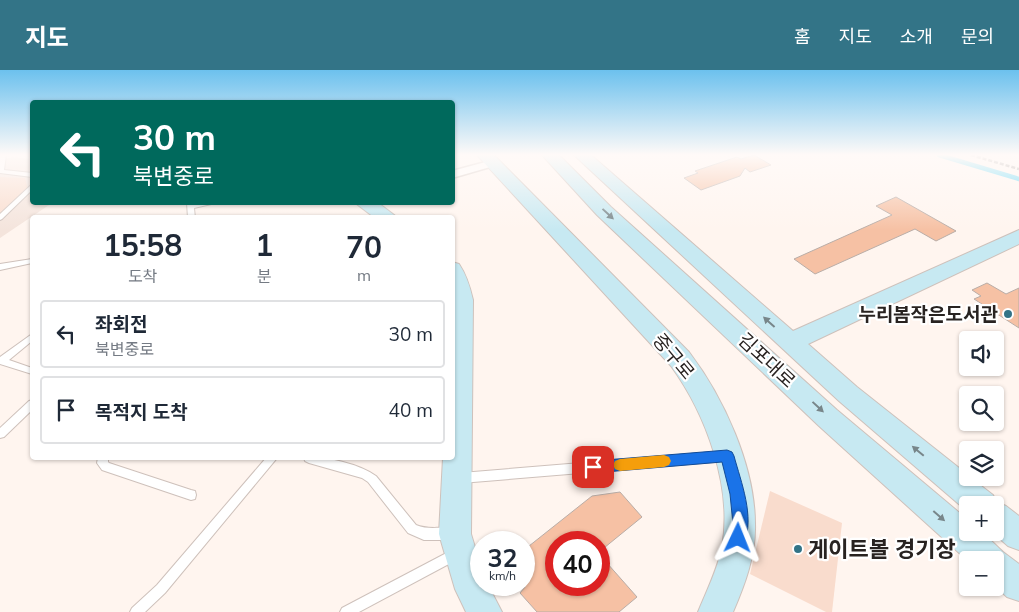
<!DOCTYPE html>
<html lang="ko">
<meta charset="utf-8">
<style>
body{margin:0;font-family:Mulish,"Noto Sans KR",sans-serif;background:#f2f2f3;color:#1f2937;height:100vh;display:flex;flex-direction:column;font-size:19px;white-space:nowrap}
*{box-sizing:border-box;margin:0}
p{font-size:16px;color:#747a83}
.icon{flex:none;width:28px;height:28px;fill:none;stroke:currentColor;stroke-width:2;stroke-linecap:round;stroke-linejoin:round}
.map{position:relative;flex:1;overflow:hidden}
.panel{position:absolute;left:30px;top:145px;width:425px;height:245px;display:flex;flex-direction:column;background:#fff;border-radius:5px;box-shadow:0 1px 4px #0004}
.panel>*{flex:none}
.guide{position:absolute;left:30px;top:30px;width:425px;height:105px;border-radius:5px;box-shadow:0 1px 4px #0004;background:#00695c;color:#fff;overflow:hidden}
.tools{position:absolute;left:959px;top:261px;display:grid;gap:10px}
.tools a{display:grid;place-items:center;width:45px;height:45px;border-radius:5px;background:#fff;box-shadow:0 1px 4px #0004;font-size:25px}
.speed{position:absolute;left:470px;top:461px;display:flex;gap:10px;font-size:25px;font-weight:700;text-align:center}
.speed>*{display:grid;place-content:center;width:65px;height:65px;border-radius:50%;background:#fff;box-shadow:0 1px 4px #0004;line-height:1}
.speed small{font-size:12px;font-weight:400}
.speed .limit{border:8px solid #d22;background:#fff;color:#111}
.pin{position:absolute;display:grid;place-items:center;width:42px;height:42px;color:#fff;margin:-21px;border-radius:10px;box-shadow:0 2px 8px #0006}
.me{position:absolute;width:55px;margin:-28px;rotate:2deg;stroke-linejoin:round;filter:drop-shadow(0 0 4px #0008)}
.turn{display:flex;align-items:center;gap:18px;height:105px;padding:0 20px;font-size:22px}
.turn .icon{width:65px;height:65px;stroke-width:2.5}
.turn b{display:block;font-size:35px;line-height:42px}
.eta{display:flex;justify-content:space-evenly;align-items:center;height:85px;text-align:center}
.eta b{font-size:30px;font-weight:700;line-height:35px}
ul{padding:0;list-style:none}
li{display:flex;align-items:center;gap:15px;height:68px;margin:0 10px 8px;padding:0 10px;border:2px solid #e0e1e3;border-radius:5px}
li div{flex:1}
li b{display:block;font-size:19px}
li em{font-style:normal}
header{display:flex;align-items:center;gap:30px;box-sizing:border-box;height:70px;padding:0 25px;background:#337487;color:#fff}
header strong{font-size:24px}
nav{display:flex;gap:28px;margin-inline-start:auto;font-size:18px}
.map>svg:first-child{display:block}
.built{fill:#f4e4dc}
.green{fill:#f9dccd}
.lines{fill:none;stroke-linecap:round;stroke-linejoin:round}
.stream{stroke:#53d4f6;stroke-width:4.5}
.building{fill:#f6c1a4;stroke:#b9ada7}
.lane-casing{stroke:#cec1bb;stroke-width:2}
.street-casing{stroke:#cec1bb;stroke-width:3}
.secondary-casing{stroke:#cec1bb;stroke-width:2}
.path{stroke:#928b87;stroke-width:2.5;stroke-dasharray:4 2;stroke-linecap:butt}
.lane{fill:#fff;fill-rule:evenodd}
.street{fill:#fff;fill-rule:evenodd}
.secondary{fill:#c7e9f2;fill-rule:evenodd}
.oneway{fill:#78868a}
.route{fill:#1a73e8;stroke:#114b97}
.slow{fill:#f59e0b}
.poi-dot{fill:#337487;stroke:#fff;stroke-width:2}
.labels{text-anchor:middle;stroke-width:4.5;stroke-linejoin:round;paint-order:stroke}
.poi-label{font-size:19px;font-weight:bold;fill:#282321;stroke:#fff;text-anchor:end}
.street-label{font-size:19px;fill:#282321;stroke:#fff}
.near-poi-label{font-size:22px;font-weight:bold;fill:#282321;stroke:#fff;text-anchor:start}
</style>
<header>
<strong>지도</strong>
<nav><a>홈</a><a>지도</a><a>소개</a><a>문의</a></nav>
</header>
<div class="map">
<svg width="1019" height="542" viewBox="0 0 1019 542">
<rect width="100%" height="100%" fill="#fff5ef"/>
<!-- built -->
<polygon class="built" points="13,87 32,89 32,132 52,133 0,168 0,90"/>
<!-- green -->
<g class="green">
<polygon points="0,107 25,108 28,120 0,144"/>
<polygon points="770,421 842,453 832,542 826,542 750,504"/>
</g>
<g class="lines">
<!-- stream -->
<polyline class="stream" points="939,85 1019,109"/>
</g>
<!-- building -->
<g class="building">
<polygon points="754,85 771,95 750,102 745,98 740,106 701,120 684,108 698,103 695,101 737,87 741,89"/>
<polygon points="896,127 956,161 936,171 915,159 815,204 794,189 892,145 876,136"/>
<polygon points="987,213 1006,224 1019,218 1019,258 974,229 981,226 972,220"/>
<polygon points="620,422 642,447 599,482 599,472 556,472 556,515 599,515 599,484 637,527 619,542 537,542 520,523 525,517 524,480 592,426"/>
</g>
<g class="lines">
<defs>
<g id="lane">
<polygon points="0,85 6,85 4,100 32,103 32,107 0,103"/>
<polygon points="32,115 32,120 2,149 0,150 0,144 30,116"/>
<polygon points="193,132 194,134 204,132 220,132 194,138 195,148 188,148 187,133"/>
<polygon points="32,189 32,193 0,200 0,194"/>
<polygon points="32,264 32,271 9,290 32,298 32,304 0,294 0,287"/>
<polygon points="32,330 32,340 4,367 0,368 0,358 29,331"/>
<polygon points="727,381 731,383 732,386 731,389 727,391 461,413 457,411 456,408 457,405 461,403"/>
<polygon points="98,388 108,388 108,392 109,393 191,420 195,421 196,425 195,429 191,430 102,400 97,393"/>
<polygon points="266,388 277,388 165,523 145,542 130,542 132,538 157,515"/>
<path d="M304,388C323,385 360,394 376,406L416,455C430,461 442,455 454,460L456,464L454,468L450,470H424L408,463L368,412L362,408L309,393L305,391Z"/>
<polygon points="456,478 460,480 462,484 460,488 359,542 340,542 342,538"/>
</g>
<polygon id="street" points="493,90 499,93 497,95 452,108 452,101"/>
<g id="secondary">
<path d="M477,85H494L689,282C724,328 755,396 755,454C756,485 745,514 733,542H698C707,520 717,501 722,477C733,417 706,344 671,296Z"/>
<polygon points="542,85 559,85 611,137 837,340 968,450 968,462 982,462 1003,482 1019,494 1019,531 1007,527 995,516 995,490 968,491 819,356 597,145"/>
<polygon points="574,85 591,85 793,261 1019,160 1019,174 808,274 857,317 968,405 968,408 971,408 993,425 996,432 1006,436 1019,446 1019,480 1008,476 992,462 995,462 995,435 968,435 968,442 839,331"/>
<polygon points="354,132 377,132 398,148 375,148"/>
<path d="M452,192L459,194C467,206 470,217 473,230L471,464L481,497V515H488L502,542H466L455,519L439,464L443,388H452Z"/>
</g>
</defs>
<!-- lane casing -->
<use href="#lane" class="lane-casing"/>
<!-- street casing -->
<use href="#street" class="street-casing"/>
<!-- secondary casing -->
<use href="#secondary" class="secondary-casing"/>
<!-- path -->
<polyline class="path" points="971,85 1019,99"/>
<!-- lane -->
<use href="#lane" class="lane"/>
<!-- street -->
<use href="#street" class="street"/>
<!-- secondary -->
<use href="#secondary" class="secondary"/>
</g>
<!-- one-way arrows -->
<defs><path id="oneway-solid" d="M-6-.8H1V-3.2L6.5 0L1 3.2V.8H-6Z" transform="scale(1.25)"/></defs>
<g class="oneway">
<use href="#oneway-solid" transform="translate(608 144) rotate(43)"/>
<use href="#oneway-solid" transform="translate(769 252) rotate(-138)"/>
<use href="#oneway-solid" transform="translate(818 337) rotate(43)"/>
<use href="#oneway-solid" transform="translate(918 381) rotate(-140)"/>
<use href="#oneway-solid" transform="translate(939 446) rotate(41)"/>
</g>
<!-- sky -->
<linearGradient id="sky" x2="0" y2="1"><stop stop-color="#6cc1ee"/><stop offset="0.53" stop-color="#fffaf8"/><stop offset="1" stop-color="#fffaf8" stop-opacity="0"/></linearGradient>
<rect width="1019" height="160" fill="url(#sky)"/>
<!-- route -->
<path class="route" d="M727,380L732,382L734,386C741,412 755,447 744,473L738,475L733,473L731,468L733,454L730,424L722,392L593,403L588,402L586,397L588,393L593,391Z"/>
<!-- slow -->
<polygon class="slow" points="664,385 669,387 671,391 669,395 664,397 620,401 615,399 613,395 615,391 620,389"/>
<!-- markers -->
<g class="poi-dot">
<circle cx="1008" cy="244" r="5"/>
<circle cx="798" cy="479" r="5"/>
</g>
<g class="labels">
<!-- poi labels -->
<g class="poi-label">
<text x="998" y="251">누리봄작은도서관</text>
</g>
<!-- street labels -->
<g class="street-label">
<text transform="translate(674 286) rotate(50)" y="7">중구로</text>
<text transform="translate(767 290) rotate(43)" y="7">김포대로</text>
</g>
<!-- near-poi labels -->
<g class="near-poi-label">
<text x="808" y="487">게이트볼 경기장</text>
</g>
</g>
</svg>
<div class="tools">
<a><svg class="icon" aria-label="sound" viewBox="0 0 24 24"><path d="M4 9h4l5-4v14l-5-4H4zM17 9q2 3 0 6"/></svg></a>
<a><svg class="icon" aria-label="search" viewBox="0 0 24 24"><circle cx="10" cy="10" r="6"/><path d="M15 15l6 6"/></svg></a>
<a><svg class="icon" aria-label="layers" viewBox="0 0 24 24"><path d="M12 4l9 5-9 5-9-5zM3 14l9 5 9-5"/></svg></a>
<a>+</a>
<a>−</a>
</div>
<div class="speed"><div>32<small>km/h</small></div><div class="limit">40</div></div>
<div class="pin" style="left:593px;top:397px;background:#d93025"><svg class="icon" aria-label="arrive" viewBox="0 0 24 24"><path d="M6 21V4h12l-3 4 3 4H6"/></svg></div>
<svg class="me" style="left:738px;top:468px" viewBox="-20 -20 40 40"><path d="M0-17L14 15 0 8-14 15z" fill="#1a73e8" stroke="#fff" stroke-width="4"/></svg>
<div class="guide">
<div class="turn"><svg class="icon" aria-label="left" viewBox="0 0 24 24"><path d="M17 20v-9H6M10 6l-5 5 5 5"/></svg><div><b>30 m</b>북변중로</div></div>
</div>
<section class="panel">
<div class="eta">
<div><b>15:58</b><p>도착</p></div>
<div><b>1</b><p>분</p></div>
<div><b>70</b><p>m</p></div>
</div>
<ul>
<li><svg class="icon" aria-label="left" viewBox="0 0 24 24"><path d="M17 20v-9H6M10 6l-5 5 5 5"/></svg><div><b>좌회전</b><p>북변중로</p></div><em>30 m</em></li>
<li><svg class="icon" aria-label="arrive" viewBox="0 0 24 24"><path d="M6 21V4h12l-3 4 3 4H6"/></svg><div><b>목적지 도착</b></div><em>40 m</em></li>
</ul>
</section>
</div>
